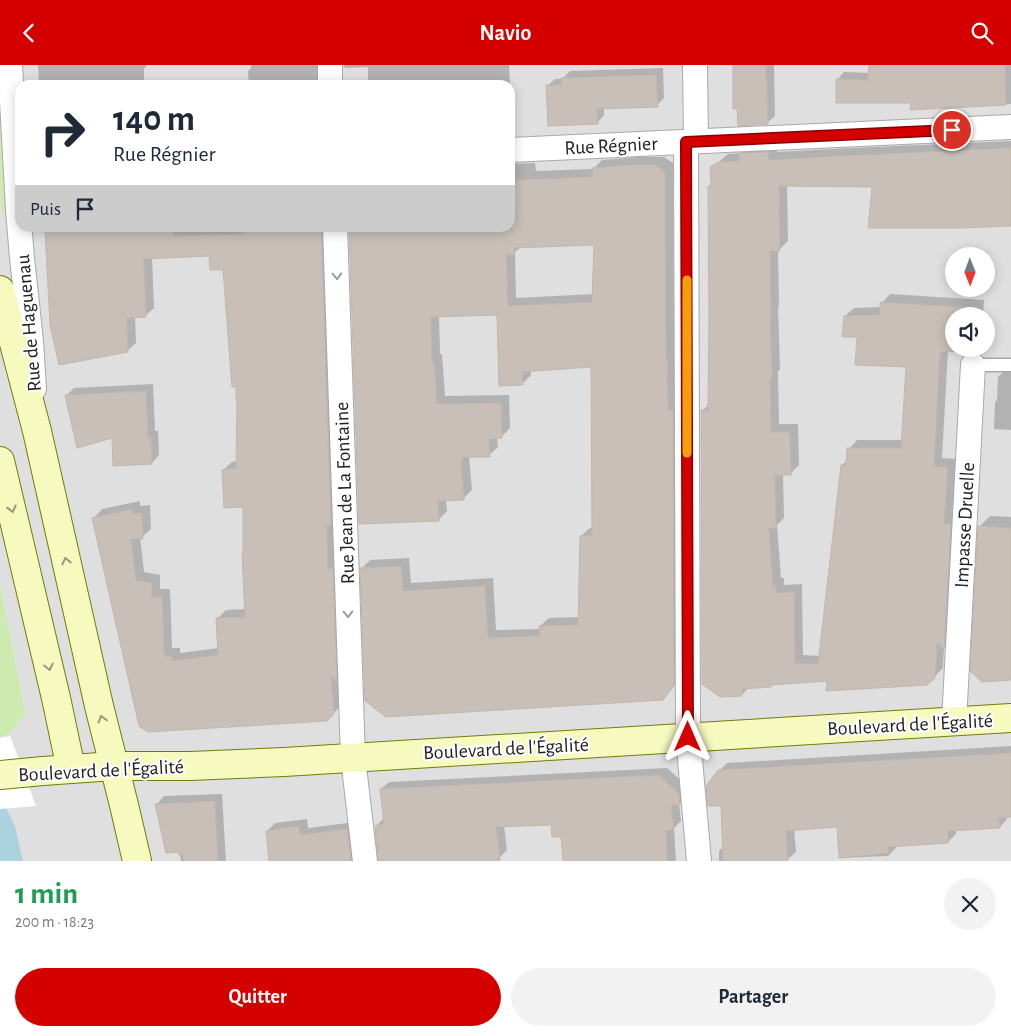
<!DOCTYPE html>
<html lang="fr">
<meta charset="utf-8">
<style>
body{margin:0;font-family:"Alegreya Sans",sans-serif;background:#f2f2f3;color:#1f2937;height:100vh;display:flex;flex-direction:column;font-size:19px;white-space:nowrap}
*{box-sizing:border-box;margin:0}
p{font-size:16px;color:#747a83}
.icon{flex:none;width:28px;height:28px;fill:none;stroke:currentColor;stroke-width:2;stroke-linecap:round;stroke-linejoin:round}
.map{position:relative;height:796px;overflow:hidden}
.panel{display:flex;flex-direction:column;background:#fff;flex:1}
.panel>*{flex:none}
.hud{position:absolute;left:15px;top:15px;width:500px;height:152px;border-radius:15px;box-shadow:0 2px 12px #0003;background:#fff;color:#1f2937;overflow:hidden}
.needle{width:32px;rotate:179deg}
.tools{position:absolute;left:945px;top:182px;display:grid;gap:10px}
.tools a{display:grid;place-items:center;width:50px;height:50px;border-radius:50%;background:#fff;box-shadow:0 2px 12px #0003;font-size:25px}
.pin{position:absolute;display:grid;place-items:center;width:42px;height:42px;color:#fff;margin:-21px;border:2px solid #fff;border-radius:50%;box-shadow:0 1px 5px #0007}
.me{position:absolute;width:55px;margin:-28px;rotate:0deg;stroke-linejoin:round;filter:drop-shadow(0 0 4px #0008)}
.turn{display:flex;align-items:center;gap:18px;height:105px;padding:0 15px;font-size:22px}
.turn .icon{width:65px;height:65px;stroke-width:2.5}
.turn b{display:block;font-size:35px;line-height:42px}
.then{display:flex;align-items:center;height:48px;padding:0 15px;background:#0003;gap:10px;font-size:19px}
.round{display:grid;place-items:center;flex:none;width:52px;height:52px;border-radius:26px;background:#f2f2f3}
.headline{display:flex;align-items:center;justify-content:space-between;height:85px;padding:0 15px}
h1{font-size:30px;font-weight:600;line-height:38px;color:#1e9e55}
.primary-button{display:flex;gap:10px;margin-top:auto;padding:10px 15px}
.primary-button a{flex:1;height:58px;border-radius:30px;background:#d40000;color:#fff;font-size:20px;font-weight:600;line-height:58px;text-align:center}
.primary-button a+a{background:#f2f2f3;color:#1f2937}
header{display:flex;justify-content:space-between;align-items:center;height:65px;padding:0 15px;background:#d40000;color:#fff;font-size:22px;font-weight:600}
.map>svg:first-child{display:block}
.residential{fill:#e0dfdf;fill-rule:evenodd}
.grass{fill:#cdebb0}
.water{fill:#aad3df}
.pier{fill:#fff}
.shadow{fill:#0003;fill-rule:evenodd}
.building{fill:#c7bfb8;stroke:#c4b6ab;fill-rule:evenodd}
.lines{fill:none;stroke-linecap:round;stroke-linejoin:round}
.lane-casing{stroke:#a9a9a9;stroke-width:15}
.street-casing{stroke:#a9a9a9;stroke-width:26}
.secondary-casing{stroke:#707d05;stroke-width:30}
.lane{stroke:#fff;stroke-width:12}
.street{stroke:#fff;stroke-width:24}
.secondary{stroke:#f7fabf;stroke-width:28}
.oneway{stroke:#9c9c9c}
.oneway2{stroke:#979978}
.route-casing{stroke:#8a0000;stroke-width:12}
.route{stroke:#d40000;stroke-width:9}
.slow{stroke:#f59e0b;stroke-width:9}
.labels{text-anchor:middle;stroke-width:4;stroke-linejoin:round;paint-order:stroke}
.street-label{font-size:20px;fill:#222;stroke:#fff}
</style>
<header><svg class="icon" aria-label="back" viewBox="0 0 24 24"><path d="M15 5l-7 7 7 7"/></svg>Navio<svg class="icon" aria-label="search" viewBox="0 0 24 24"><circle cx="10" cy="10" r="6"/><path d="M15 15l6 6"/></svg></header>
<div class="map">
<svg width="1011" height="796" viewBox="0 0 1011 796">
<rect width="100%" height="100%" fill="#f2efe9"/>
<!-- residential -->
<path class="residential" d="M0,0H1011V796H23L15,761L7,745L0,723V672L9,670L26,649L0,518ZM20,20H510V162H20ZM954,191H986V224H954ZM954,251H986V284H954Z"/>
<!-- grass -->
<g class="grass">
<polygon points="0,0 7,146 2,147 0,125"/>
<polygon points="0,518 26,649 9,670 0,672"/>
</g>
<!-- water -->
<polygon class="water" points="0,723 7,745 15,761 23,796 0,796"/>
<!-- pier -->
<polygon class="pier" points="10,671 36,741 0,744 0,673"/>
<!-- shadow -->
<g class="shadow">
<polygon points="38,0 147,0 144,4 144,20 39,20"/>
<polygon points="251,0 319,0 320,20 249,20 248,6 251,3"/>
<polygon points="344,0 509,0 510,20 368,20 368,2 345,3"/>
<polygon points="734,0 774,0 775,51 767,58"/>
<polygon points="870,0 1011,0 1011,39 912,43 912,36 837,15 844,7 869,8"/>
<polygon points="663,3 664,33 657,40 604,42 604,50 597,58 547,21 555,14 562,14 570,6"/>
<polygon points="510,23 512,53 510,55"/>
<polygon points="1011,76 1011,160 873,121 787,120 788,176 780,184 778,184 779,241 778,242 780,305 778,306 779,359 798,359 799,400 790,409 783,409 784,453 777,460 781,513 784,513 784,520 802,519 803,590 821,591 842,400 848,395 849,384 857,375 903,375 907,301 859,270 845,251 854,243 881,242 882,238 890,229 984,235 983,251 954,251 954,284 974,284 973,285 948,286 942,393 956,394 952,451 959,451 952,574 944,582 943,603 934,612 828,615 773,619 771,621 749,622 742,630 702,346 709,339 710,122 712,120 712,103 728,89 741,88 749,80 776,79 777,87 850,83"/>
<path d="M638,92H664L673,98L674,286H675L682,611L671,625L662,634L387,650L362,503L370,495L409,493L411,518L493,513L496,565L541,564L540,561L549,553L580,552L581,471L590,463H593L592,301L531,305V310L522,319L498,248L439,250L440,289H442L445,331L509,330L510,363L501,372H497L498,382L489,390L469,391L472,425L464,433L446,434L447,446L438,455L350,162H510V99L535,98L536,106L593,104L602,95ZM595,179L594,229L516,233L515,187L521,182Z"/>
<polygon points="49,162 132,162 151,165 154,243 145,251 135,251 136,278 127,286 46,165"/>
<polygon points="206,162 330,162 342,640 326,655 148,666 94,453 102,444 140,436 140,441 150,440 151,464 142,472 140,472 144,507 160,510 160,524 170,524 172,583 180,583 180,588 219,583 218,553 226,545 246,544 244,488 244,441 223,405 232,397 238,396 238,321 224,204 210,190 169,172 177,164"/>
<polygon points="1009,301 1011,301 1011,365 994,364 995,337 997,335 998,312"/>
<polygon points="153,319 155,366 158,366 159,390 152,398 113,372 67,330 74,323"/>
<polygon points="990,451 1011,452 1011,613 979,462"/>
<polygon points="1011,681 1011,751 1007,752 1007,754 1000,762 955,764 956,769 948,777 896,781 896,783 888,791 840,793 838,761 794,764 796,787 788,794 762,796 719,796 719,786 724,781 719,706 727,698"/>
<polygon points="667,703 687,721 687,731 679,739 681,756 674,763 676,796 564,796 563,771 552,759 504,760 507,785 499,793 464,796 380,796 376,761 384,753 381,724 389,717"/>
<polygon points="222,729 226,796 181,796 179,785 157,739 164,731"/>
<polygon points="307,754 308,763 355,757 361,796 270,796 267,766 275,758"/>
</g>
<!-- building -->
<g class="building">
<polygon points="733,0 766,0 766,15 767,15 768,59 738,61 737,43 733,44"/>
<polygon points="869,0 1005,0 1006,40 910,45 911,38 836,38 836,14 868,15"/>
<polygon points="656,10 658,42 597,44 598,59 548,61 546,20 562,20 561,13"/>
<polygon points="1011,83 1011,161 960,163 868,163 872,122 779,121 780,186 770,186 771,251 770,251 772,314 770,314 771,367 790,367 791,410 775,410 776,463 769,463 773,521 776,521 776,528 794,527 795,598 818,599 841,400 846,400 847,383 901,383 906,302 855,300 857,272 842,272 844,251 880,250 880,237 976,243 975,251 954,251 954,284 973,284 972,286 940,287 934,401 948,402 944,459 951,459 944,584 937,578 935,613 927,620 826,626 827,616 771,620 771,622 742,624 742,631 720,632 702,619 701,345 708,345 709,251 708,121 711,121 710,102 718,97 739,96 739,88 768,87 769,95 840,91"/>
<path d="M629,100H656L665,107L666,294H667L668,345H673L674,620L663,635L386,652L365,636L360,503L401,501L403,526L485,521L488,573L540,571L539,561L578,560L580,471L592,470L591,302L522,307L523,320L499,321L497,250L431,252L432,297H434L437,339L501,338L502,373L489,374L490,392H463V395H461L464,435L438,436L439,456L359,459L349,162H510V115L592,112V103ZM594,180L592,237L508,241L506,190H514V183Z"/>
<polygon points="53,162 173,162 173,171 244,169 244,166 321,162 331,460 327,460 328,504 333,503 337,616 331,612 334,649 327,656 148,667 139,661 92,453 132,444 132,449 142,448 143,474 131,474 136,515 152,518 152,532 162,532 164,591 172,591 172,596 218,590 216,553 245,552 242,488 243,488 243,442 224,443 222,405 236,403 237,336 236,336 236,322 232,322 223,205 210,205 209,191 144,194 146,252 127,253 128,287 59,300 50,260 45,165 54,164"/>
<polygon points="146,326 148,373 151,373 152,399 113,401 112,373 77,383 65,330"/>
<polygon points="978,461 1011,463 1011,615 982,617 970,606"/>
<polygon points="1011,688 1011,752 999,753 1000,763 948,766 948,778 888,782 889,788 839,793 837,762 786,766 788,796 723,796 721,741 708,741 706,721 718,705"/>
<polygon points="659,710 679,729 680,740 671,740 674,765 666,765 667,796 563,796 561,772 552,772 551,760 496,762 500,796 378,796 375,761 384,759 380,724"/>
<polygon points="215,736 218,796 184,796 183,790 179,790 178,787 166,788 155,739"/>
<polygon points="299,761 300,770 347,764 351,796 269,796 266,766"/>
</g>
<g class="lines">
<defs>
<polyline id="lane" points="973,300 1011,300"/>
<g id="street">
<polyline points="10,0 18,145 22,193 31,276 34,324"/>
<polyline points="330,0 330,20"/>
<polyline points="695,0 696,76"/>
<polyline points="686,77 688,672 699,796"/>
<polyline points="510,85 1011,62"/>
<polyline points="335,162 353,693 365,796"/>
<polyline points="954,657 973,300"/>
</g>
<g id="secondary">
<polyline points="0,225 37,366 99,641 124,740 137,796"/>
<polyline points="0,396 56,633 71,704"/>
<polyline points="0,710 43,706 114,701 190,701 284,697 1011,653"/>
</g>
</defs>
<!-- lane casing -->
<use href="#lane" class="lane-casing"/>
<!-- street casing -->
<use href="#street" class="street-casing"/>
<!-- secondary casing -->
<use href="#secondary" class="secondary-casing"/>
<!-- lane -->
<use href="#lane" class="lane"/>
<!-- street -->
<use href="#street" class="street"/>
<!-- secondary -->
<use href="#secondary" class="secondary"/>
</g>
<!-- one-way arrows -->
<defs><path id="oneway-chevron" d="M-2-3.5L2.5 0L-2 3.5" fill="none" stroke-width="1.6" stroke-linecap="round" stroke-linejoin="round" transform="scale(1.25)"/></defs>
<g class="oneway">
<use href="#oneway-chevron" transform="translate(337 211) rotate(88)"/>
<use href="#oneway-chevron" transform="translate(348 549) rotate(88)"/>
</g>
<g class="oneway2">
<use href="#oneway-chevron" transform="translate(12 444) rotate(76)"/>
<use href="#oneway-chevron" transform="translate(66 496) rotate(-103)"/>
<use href="#oneway-chevron" transform="translate(49 602) rotate(77)"/>
<use href="#oneway-chevron" transform="translate(102 654) rotate(-105)"/>
</g>
<g class="lines">
<defs>
<polyline id="route" points="688,672 686,77 952,65"/>
</defs>
<!-- route casing -->
<use href="#route" class="route-casing"/>
<!-- route -->
<use href="#route" class="route"/>
<!-- slow -->
<polyline class="slow" points="687,215 687,388"/>
</g>
<g class="labels">
<!-- street labels -->
<g class="street-label">
<text transform="translate(611 80) rotate(-3)" y="7">Rue Régnier</text>
<text transform="translate(28 258) rotate(-95)" y="7">Rue de Haguenau</text>
<text transform="translate(344 428) rotate(-92)" y="7">Rue Jean de La Fontaine</text>
<text transform="translate(964 460) rotate(-87)" y="7">Impasse Druelle</text>
<text transform="translate(910 659) rotate(-3)" y="7">Boulevard de l'Égalité</text>
<text transform="translate(506 683) rotate(-3)" y="7">Boulevard de l'Égalité</text>
<text transform="translate(101 705) rotate(-3)" y="7">Boulevard de l'Égalité</text>
</g>
</g>
</svg>
<div class="tools">
<a><svg class="needle" viewBox="-14 -14 28 28"><path d="M0-13l5 13h-10z" fill="#e53935"/><path d="M0 13l5-13h-10z" fill="#747a83"/></svg></a>
<a><svg class="icon" aria-label="sound" viewBox="0 0 24 24"><path d="M4 9h4l5-4v14l-5-4H4zM17 9q2 3 0 6"/></svg></a>
</div>
<div class="pin" style="left:952px;top:65px;background:#d93025"><svg class="icon" aria-label="arrive" viewBox="0 0 24 24"><path d="M6 21V4h12l-3 4 3 4H6"/></svg></div>
<svg class="me" style="left:688px;top:672px" viewBox="-20 -20 40 40"><path d="M0-17L14 15 0 8-14 15z" fill="#d40000" stroke="#fff" stroke-width="4"/></svg>
<div class="hud">
<div class="turn"><svg class="icon" aria-label="right" viewBox="0 0 24 24"><path d="M7 20v-9h11M14 6l5 5-5 5"/></svg><div><b>140 m</b>Rue Régnier</div></div>
<div class="then">Puis<svg class="icon" aria-label="arrive" viewBox="0 0 24 24"><path d="M6 21V4h12l-3 4 3 4H6"/></svg></div>
</div>
</div>
<section class="panel">
<div class="headline"><div><h1>1 min</h1><p>200 m · 18:23</p></div><a class="round"><svg class="icon" aria-label="close" viewBox="0 0 24 24"><path d="M6 6l12 12M18 6L6 18"/></svg></a></div>
<div class="primary-button"><a>Quitter</a><a>Partager</a></div>
</section>
